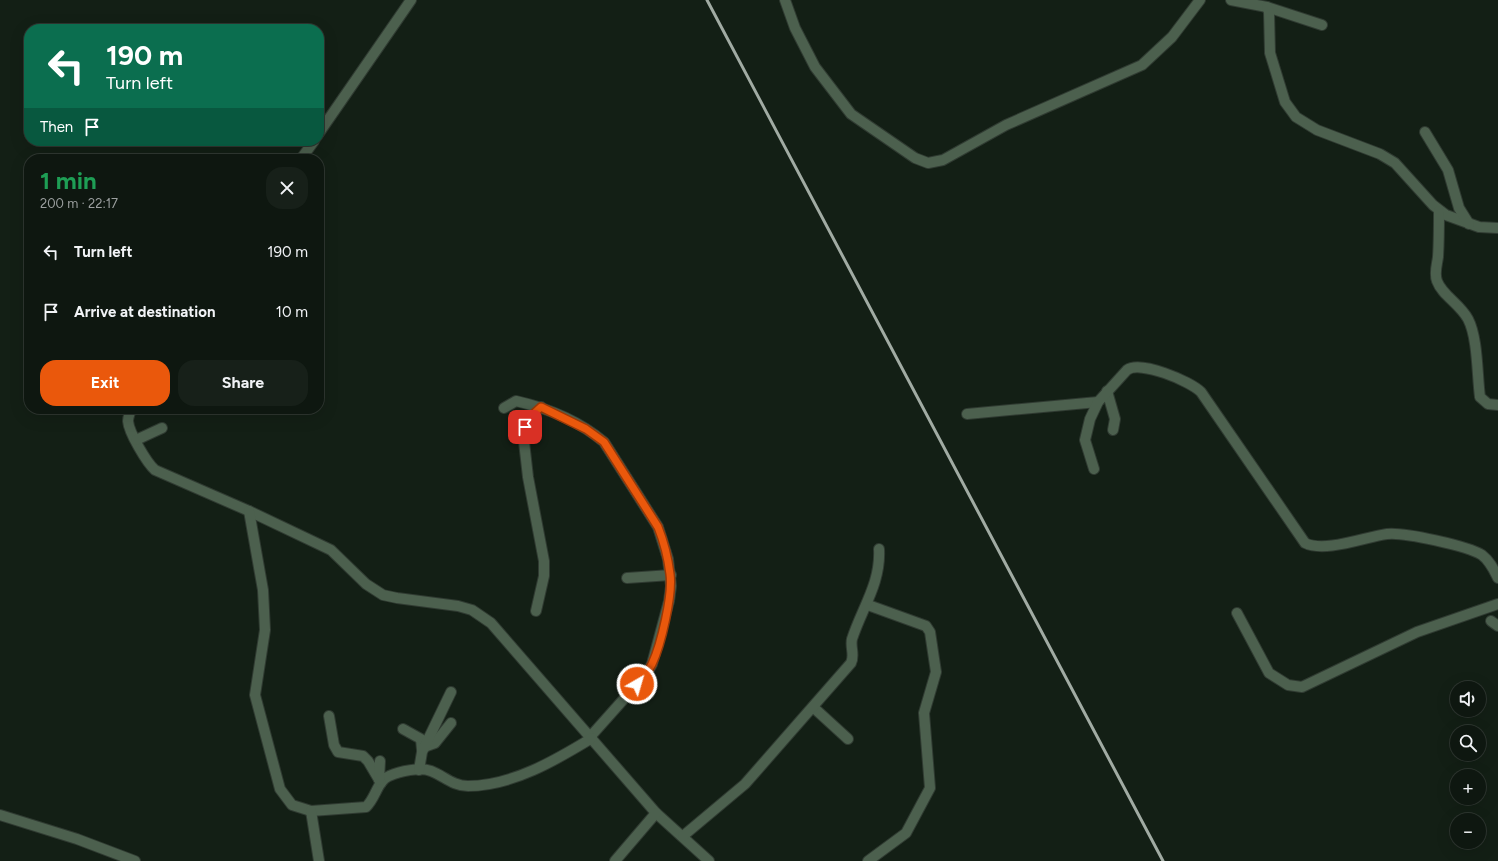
<!DOCTYPE html>
<meta charset="utf-8">
<style>
body{margin:0;font-family:Figtree,sans-serif;background:#172019;color:#f1f3f6;height:100vh;display:flex;flex-direction:column;font-size:15px;white-space:nowrap}
*{box-sizing:border-box;margin:0}
p{font-size:13px;color:#9b9f9f}
.icon{flex:none;width:22px;height:22px;fill:none;stroke:currentColor;stroke-width:2;stroke-linecap:round;stroke-linejoin:round}
.map{position:relative;flex:1;overflow:hidden}
.side{position:absolute;left:24px;top:154px;width:300px;height:260px;display:flex;flex-direction:column;background:#0e1710;border-radius:16px;box-shadow:0 4px 16px #0002,0 0 0 1px #2e3630}
.side>*{flex:none}
.top-card{position:absolute;left:24px;top:24px;width:300px;height:122px;border-radius:16px;box-shadow:0 4px 16px #0002,0 0 0 1px #2e3630;background:#0b6e4f;color:#fff;overflow:hidden}
.controls{position:absolute;left:1450px;top:681px;display:grid;gap:8px}
.controls a{display:grid;place-items:center;width:36px;height:36px;border-radius:50%;background:#0e1710;box-shadow:0 4px 16px #0002,0 0 0 1px #2e3630;font-size:20px}
.pin{position:absolute;display:grid;place-items:center;width:34px;height:34px;color:#fff;margin:-17px;border-radius:8px;box-shadow:0 2px 6px #0006}
.me{position:absolute;width:44px;margin:-22px;rotate:38deg;stroke-linejoin:round;filter:drop-shadow(0 0 3px #0008)}
.turn{display:flex;align-items:center;gap:14px;height:84px;padding:0 16px;font-size:18px}
.turn .icon{width:52px;height:52px;stroke-width:2.5}
.turn b{display:block;font-size:28px;line-height:34px}
.then{display:flex;align-items:center;height:38px;padding:0 16px;background:#0003;gap:8px;font-size:15px}
.round{display:grid;place-items:center;flex:none;width:42px;height:42px;border-radius:16px;background:#172019}
.headline{display:flex;align-items:center;justify-content:space-between;height:68px;padding:0 16px}
h1{font-size:24px;font-weight:700;line-height:30px;color:#1e9e55}
.action{display:flex;gap:8px;margin-top:auto;padding:8px 16px}
.action a{flex:1;height:46px;border-radius:16px;background:#ea580c;color:#fff;font-size:16px;font-weight:700;line-height:46px;text-align:center}
.action a+a{background:#172019;color:#f1f3f6}
ul{padding:0;list-style:none}
li{display:flex;align-items:center;gap:12px;height:60px;padding:0 16px}
li div{flex:1}
li b{display:block;font-size:15px}
li em{font-style:normal}
.map>svg:first-child{display:block}
.lines{fill:none;stroke-linecap:round;stroke-linejoin:round}
.minor-casing{stroke:#303b32;stroke-width:12}
.minor{stroke:#4c604e;stroke-width:10}
.rail{stroke:#a1aba3;stroke-width:3}
.route-casing{stroke:#983908;stroke-width:10}
.route{stroke:#ea580c;stroke-width:7}
</style>
<div class="map">
<svg width="1498" height="861" viewBox="0 0 1498 861">
<rect width="100%" height="100%" fill="#131f15"/>
<g class="lines">
<defs>
<g id="minor">
<polyline points="785,0 795,28 815,67 851,114 915,158 928,163 943,160 1006,125 1142,65 1172,37 1200,0"/>
<polyline points="1231,0 1267,7 1322,25"/>
<polyline points="1267,7 1269,12 1270,53 1285,102 1296,117 1317,130 1380,154 1395,163 1433,205 1446,215 1479,227 1498,228"/>
<polyline points="1425,132 1448,170 1459,208 1469,224"/>
<polyline points="319,133 411,0"/>
<polyline points="301,159 314,141"/>
<path d="M1439,211C1439,226 1439,242 1438,257C1437,265 1434,273 1437,281C1442,295 1460,304 1468,319C1478,338 1477,375 1480,397L1488,404L1498,405"/>
<polyline points="1107,391 1115,419 1113,430"/>
<path d="M504,408L516,401C547,408 579,421 604,442L658,527L668,559L671,586L669,601L652,664L647,673L590,737"/>
<path d="M131,409C130,413 128,417 128,421C129,433 147,463 155,470L249,511L331,550L366,584L383,595L397,598L458,606L472,610L491,623L656,813L709,861"/>
<polyline points="967,414 1098,402"/>
<polyline points="136,440 162,428"/>
<path d="M1094,469L1085,440L1090,419L1098,402L1127,370C1140,360 1190,381 1201,392L1305,543C1325,553 1365,537 1387,534C1404,532 1468,546 1482,555C1490,561 1494,570 1498,578"/>
<path d="M249,511L263,590L265,630L255,695L280,789L292,805L311,811L366,807C376,798 377,781 389,776C400,771 420,767 431,771C444,776 453,786 468,786C512,786 556,760 592,738"/>
<polyline points="627,578 671,575"/>
<polyline points="868,605 926,626 930,632 936,672 924,713 930,788 906,833 868,861"/>
<path d="M536,611L544,576V561L528,477L523,433C525,421 533,414 541,407"/>
<polyline points="1237,613 1269,673 1288,685 1302,687 1417,632 1498,604"/>
<polyline points="1491,621 1498,626"/>
<polyline points="813,707 848,739"/>
<polyline points="329,716 334,745 338,752 363,756 368,761 381,783"/>
<polyline points="403,729 421,739 422,750"/>
<polyline points="424,747 435,743 451,723"/>
<polyline points="419,770 422,752 451,692"/>
<polyline points="379,780 380,761"/>
<polyline points="311,811 319,861"/>
<polyline points="0,815 77,839 135,861"/>
<path d="M683,836L745,784L851,663C855,655 850,647 852,639C862,608 881,583 879,549"/>
<polyline points="615,861 656,813"/>
</g>
</defs>
<!-- minor casing -->
<use href="#minor" class="minor-casing"/>
<!-- minor -->
<use href="#minor" class="minor"/>
<!-- rail -->
<polyline class="rail" points="707,0 1163,861"/>
</g>
<g class="lines">
<defs>
<path id="route" d="M525,427L530,417L541,407L586,429L604,442L658,527C664,542 668,558 670,574C673,595 661,645 652,664C648,672 643,678 637,684"/>
</defs>
<!-- route casing -->
<use href="#route" class="route-casing"/>
<!-- route -->
<use href="#route" class="route"/>
</g>
</svg>
<div class="controls">
<a><svg class="icon" aria-label="sound" viewBox="0 0 24 24"><path d="M4 9h4l5-4v14l-5-4H4zM17 9q2 3 0 6"/></svg></a>
<a><svg class="icon" aria-label="search" viewBox="0 0 24 24"><circle cx="10" cy="10" r="6"/><path d="M15 15l6 6"/></svg></a>
<a>+</a>
<a>−</a>
</div>
<div class="pin" style="left:525px;top:427px;background:#d93025"><svg class="icon" aria-label="arrive" viewBox="0 0 24 24"><path d="M6 21V4h12l-3 4 3 4H6"/></svg></div>
<svg class="me" style="left:637px;top:684px" viewBox="-20 -20 40 40"><circle r="17" fill="#ea580c" stroke="#fff" stroke-width="3"/><path d="M0-11L8 9 0 5-8 9z" fill="#fff"/></svg>
<div class="top-card">
<div class="turn"><svg class="icon" aria-label="left" viewBox="0 0 24 24"><path d="M17 20v-9H6M10 6l-5 5 5 5"/></svg><div><b>190 m</b>Turn left</div></div>
<div class="then">Then<svg class="icon" aria-label="arrive" viewBox="0 0 24 24"><path d="M6 21V4h12l-3 4 3 4H6"/></svg></div>
</div>
<section class="side">
<div class="headline"><div><h1>1 min</h1><p>200 m · 22:17</p></div><a class="round"><svg class="icon" aria-label="close" viewBox="0 0 24 24"><path d="M6 6l12 12M18 6L6 18"/></svg></a></div>
<ul>
<li><svg class="icon" aria-label="left" viewBox="0 0 24 24"><path d="M17 20v-9H6M10 6l-5 5 5 5"/></svg><div><b>Turn left</b></div><em>190 m</em></li>
<li><svg class="icon" aria-label="arrive" viewBox="0 0 24 24"><path d="M6 21V4h12l-3 4 3 4H6"/></svg><div><b>Arrive at destination</b></div><em>10 m</em></li>
</ul>
<div class="action"><a>Exit</a><a>Share</a></div>
</section>
</div>
